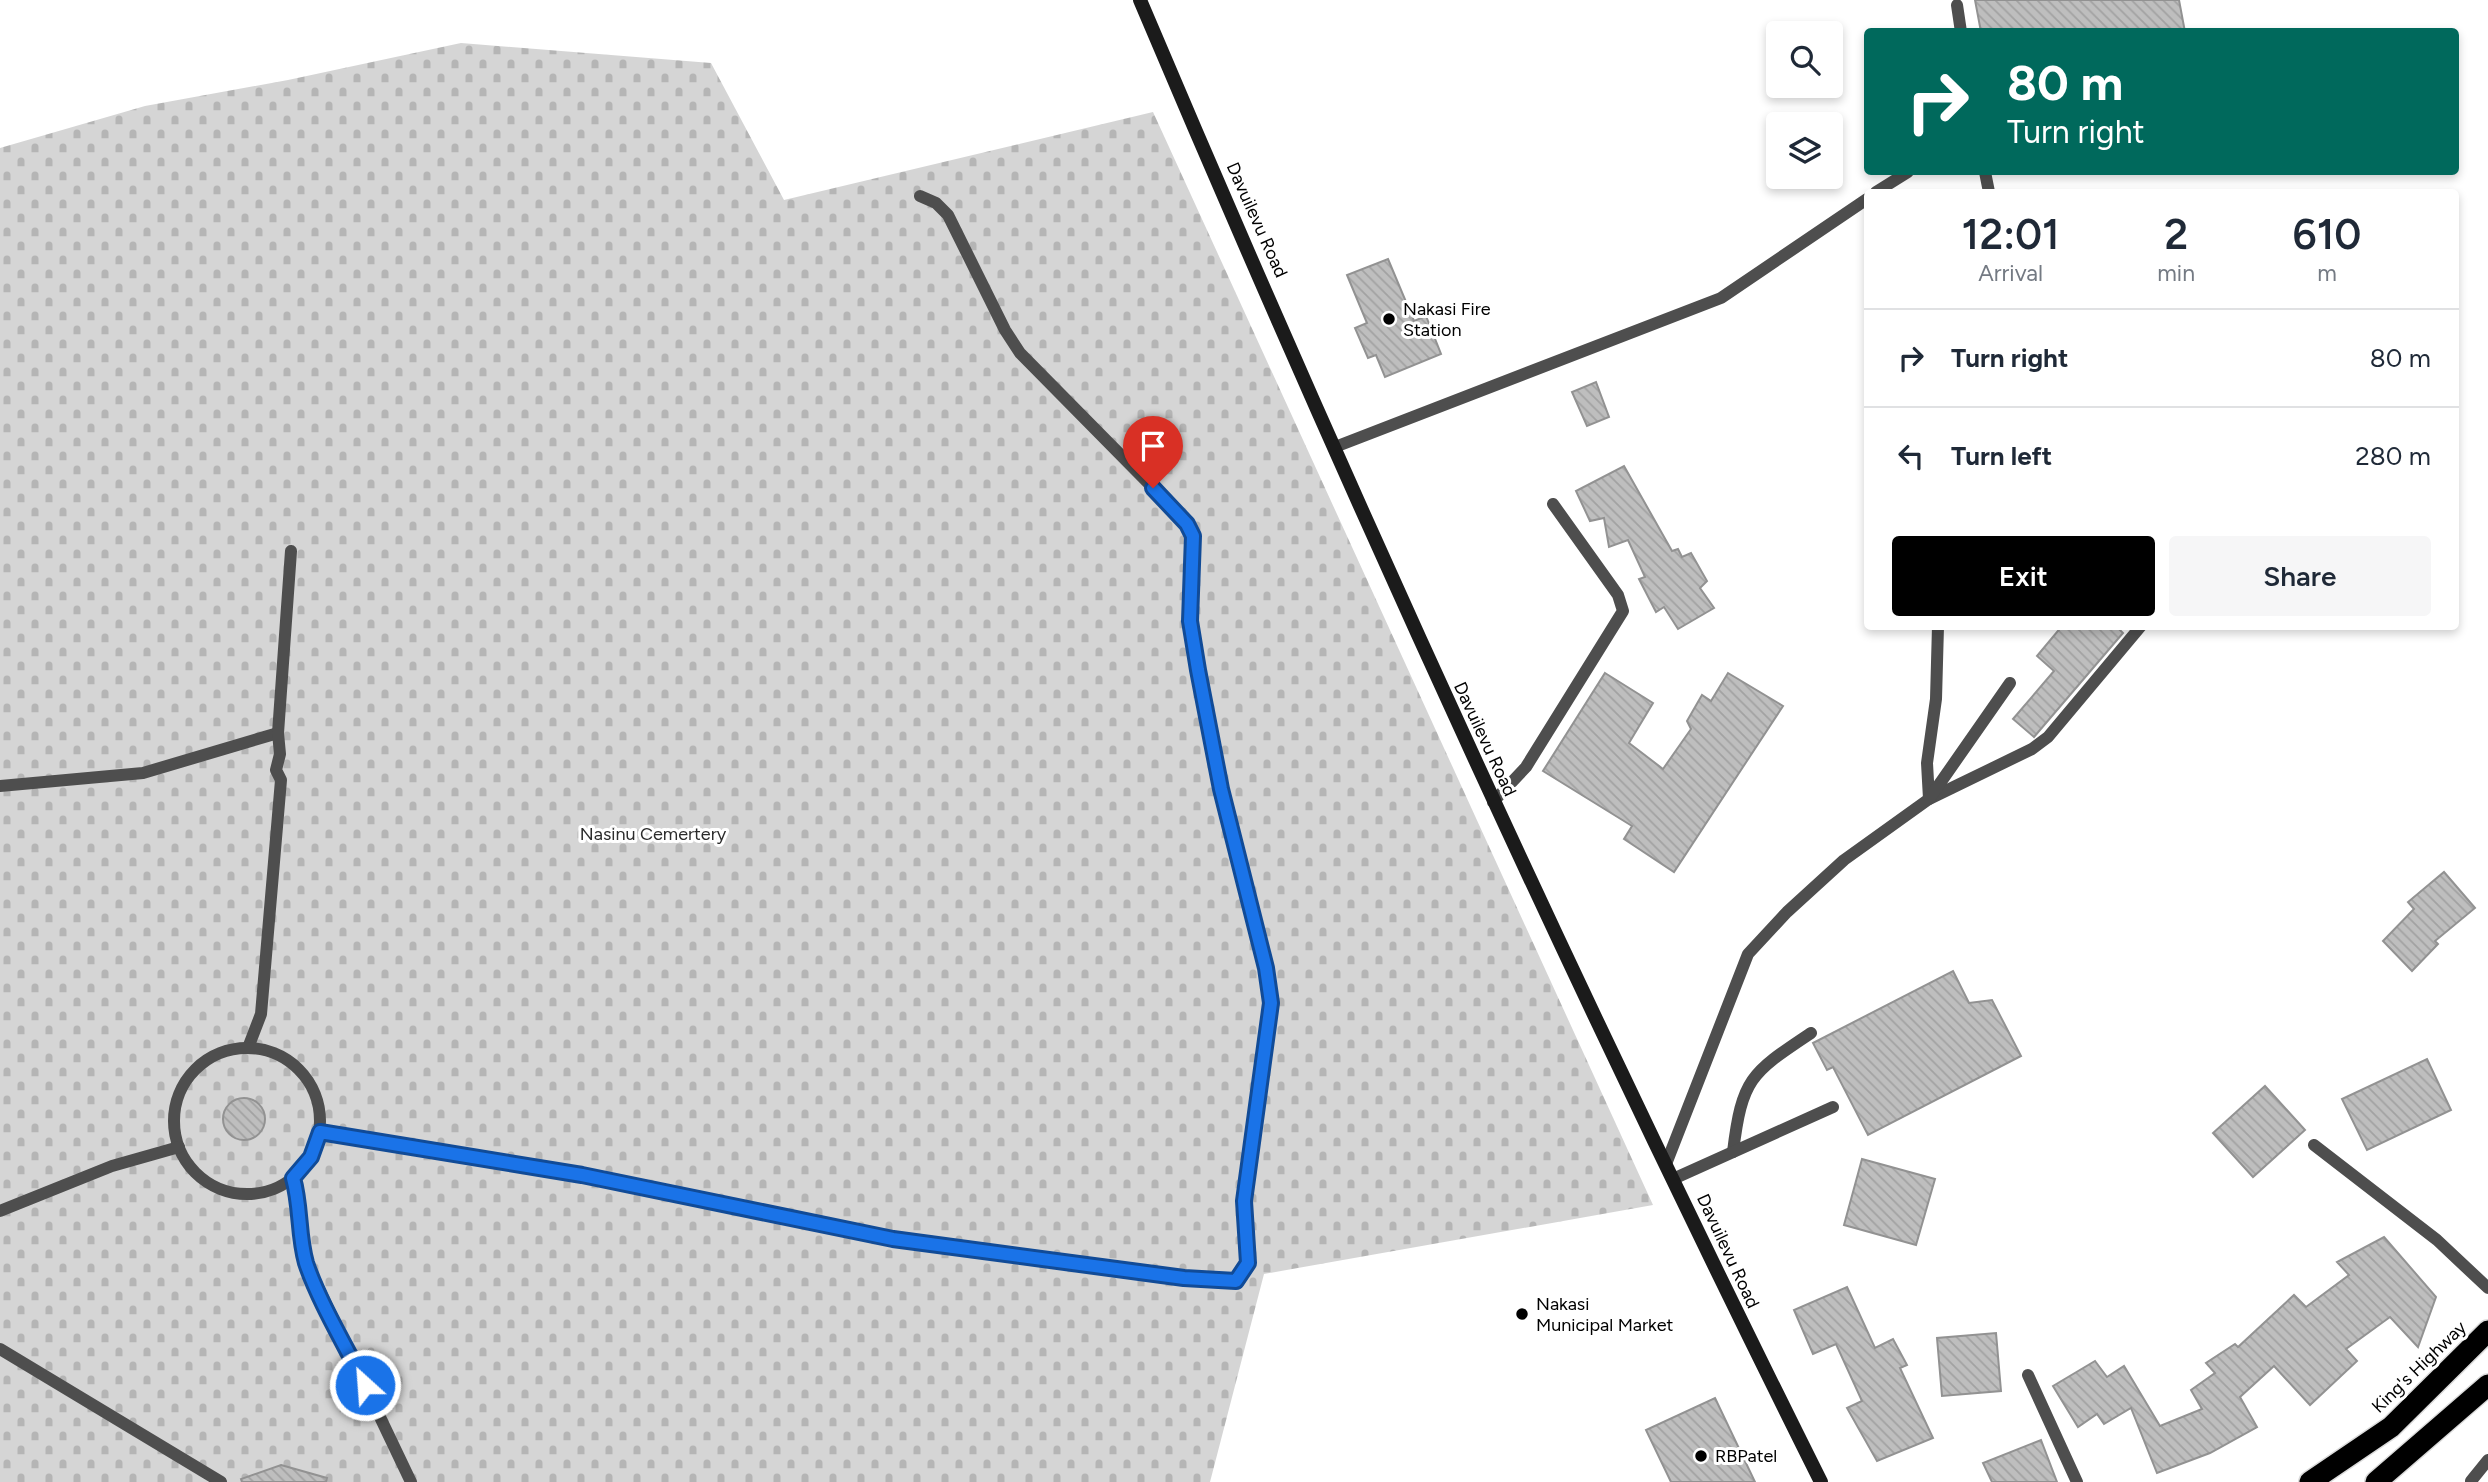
<!DOCTYPE html>
<style>
body{margin:0;font-family:Figtree,sans-serif;background:#f6f6f7;color:#1f2937;height:100vh;display:flex;flex-direction:column;font-size:26px;white-space:nowrap}
*{box-sizing:border-box;margin:0}
p{font-size:23px;color:#747a83}
.icon{flex:none;width:38px;height:38px;fill:none;stroke:currentColor;stroke-width:2;stroke-linecap:round;stroke-linejoin:round}
.map{position:relative;flex:1;overflow:hidden}
.side{position:absolute;left:1864px;top:189px;width:595px;height:441px;display:flex;flex-direction:column;background:#fff;border-radius:7px;box-shadow:0 4px 10px #0003}
.side>*{flex:none}
.top-card{position:absolute;left:1864px;top:28px;width:595px;height:147px;border-radius:7px;box-shadow:0 4px 10px #0003;background:#00695c;color:#fff;overflow:hidden}
.tools{position:absolute;left:1766px;top:21px;display:grid;gap:14px}
.tools a{display:grid;place-items:center;width:77px;height:77px;border-radius:7px;background:#fff;box-shadow:0 4px 10px #0003;font-size:35px}
.pin{position:absolute;display:grid;place-items:center;width:60px;height:60px;color:#fff;margin:-72px -30px;border-radius:50% 50% 50% 0;rotate:-45deg;box-shadow:0 0 7px #0007}
.pin .icon{rotate:45deg}
.me{position:absolute;width:77px;margin:-38px;rotate:334deg;stroke-linejoin:round;filter:drop-shadow(0 0 5px #0008)}
.turn{display:flex;align-items:center;gap:24px;height:147px;padding:0 28px;font-size:32px}
.turn .icon{width:91px;height:91px;stroke-width:2.5}
.turn b{display:block;font-size:49px;line-height:60px}
.eta{display:flex;justify-content:space-evenly;align-items:center;height:119px;text-align:center}
.eta b{font-size:42px;font-weight:600;line-height:49px}
.action{display:flex;gap:14px;margin-top:auto;padding:14px 28px}
.action a{flex:1;height:80px;border-radius:7px;background:#000;color:#fff;font-size:28px;font-weight:600;line-height:80px;text-align:center}
.action a+a{background:#f6f6f7;color:#1f2937}
ul{padding:0;list-style:none}
li{display:flex;align-items:center;gap:21px;height:98px;padding:0 28px;border-top:2px solid #e0e1e3}
li div{flex:1}
li b{display:block;font-size:26px}
li em{font-style:normal}
.map>svg:first-child{display:block}
.cemetery{fill:url(#cemetery-stones)}
.building{fill:url(#building-back-hatch);stroke:#929292;stroke-width:2}
.lines{fill:none;stroke-linecap:round;stroke-linejoin:round}
.highway-casing{stroke:#dbdbdb;stroke-width:24}
.lane{stroke:#4e4e4e;stroke-width:12}
.secondary{stroke:#1b1b1b;stroke-width:14}
.highway{stroke:#000;stroke-width:21}
.route-casing{stroke:#114b97;stroke-width:18}
.route{stroke:#1a73e8;stroke-width:12}
.poi-dot{fill:#000;stroke:#fff;stroke-width:2.5}
.labels{text-anchor:middle;stroke-width:6;stroke-linejoin:round;paint-order:stroke}
.street-label{font-size:18px;fill:#000;stroke:#fff}
.poi-label{font-size:18px;fill:#000;stroke:#fff;text-anchor:start}
.park-label{font-size:18px;fill:#2c2c2c;stroke:#fff}
</style>
<div class="map">
<svg width="2488" height="1482" viewBox="0 0 2488 1482">
<defs>
<pattern id="cemetery-stones" width="16" height="16" patternUnits="userSpaceOnUse" patternTransform="scale(1.75)"><rect width="16" height="16" fill="#d5d5d5"/><path d="M2 7V4a2 2 0 0 1 4 0v3zM10 15v-3a2 2 0 0 1 4 0v3z" fill="#b5b5b5"/></pattern>
<pattern id="building-back-hatch" width="6" height="6" patternUnits="userSpaceOnUse" patternTransform="scale(1.75)"><rect width="6" height="6" fill="#bebebe"/><path d="M-1 5l2 2M0 0l6 6M5-1l2 2" fill="none" stroke="#a2a2a2"/></pattern>
</defs>
<rect width="100%" height="100%" fill="#fff"/>
<!-- cemetery -->
<polygon class="cemetery" points="461,43 711,63 784,200 1153,112 1653,1205 1264,1274 1210,1482 0,1482 0,148 145,106 288,80"/>
<!-- building -->
<g class="building">
<polygon points="1975,0 2179,0 2185,32 1981,32"/>
<polygon points="1388,259 1414,321 1426,316 1441,354 1385,377 1376,355 1368,358 1355,328 1367,323 1347,275"/>
<polygon points="1596,382 1609,417 1587,426 1572,392"/>
<polygon points="1624,466 1672,551 1678,549 1682,557 1691,553 1707,581 1700,588 1714,608 1678,629 1664,607 1656,612 1639,579 1645,577 1628,540 1609,547 1604,518 1590,521 1576,491"/>
<polygon points="2062,626 2116,626 2123,633 2034,737 2013,719 2054,671 2037,656"/>
<polygon points="1605,673 1653,703 1629,743 1663,769 1691,729 1687,721 1702,695 1711,701 1728,673 1783,706 1674,872 1624,839 1632,826 1543,771"/>
<polygon points="2444,872 2475,908 2435,941 2438,944 2412,971 2383,941 2414,909 2408,902"/>
<polygon points="1953,971 1969,1003 1992,1000 2021,1056 1868,1135 1833,1067 1827,1070 1813,1043"/>
<polygon points="2427,1059 2451,1110 2367,1150 2342,1099"/>
<polygon points="2265,1086 2305,1130 2253,1177 2213,1133"/>
<circle cx="244" cy="1119" r="21"/>
<polygon points="1862,1159 1935,1179 1916,1245 1844,1225"/>
<polygon points="2384,1237 2436,1297 2418,1347 2390,1317 2346,1349 2357,1361 2310,1405 2274,1366 2240,1397 2257,1427 2210,1453 2157,1473 2131,1408 2104,1424 2097,1414 2078,1427 2053,1386 2095,1361 2107,1377 2124,1366 2160,1426 2202,1409 2191,1390 2215,1373 2206,1363 2235,1344 2238,1347 2294,1295 2306,1307 2349,1275 2337,1262"/>
<polygon points="1847,1287 1875,1348 1893,1339 1907,1365 1900,1368 1933,1438 1877,1461 1847,1408 1862,1401 1836,1344 1813,1354 1794,1310"/>
<polygon points="1996,1333 2001,1391 1942,1396 1937,1338"/>
<polygon points="1715,1398 1755,1482 1671,1482 1646,1430"/>
<polygon points="2041,1440 2057,1482 1992,1482 1983,1463"/>
<polygon points="281,1465 327,1478 326,1482 242,1482 241,1479"/>
</g>
<g class="lines">
<defs>
<g id="highway">
<polyline points="2310,1482 2391,1427 2488,1331"/>
<polyline points="2376,1482 2488,1385"/>
</g>
</defs>
<!-- highway casing -->
<use href="#highway" class="highway-casing"/>
<!-- lane -->
<g class="lane">
<polyline points="1957,5 1961,32"/>
<polyline points="1985,172 1989,192"/>
<polyline points="1876,192 1908,172"/>
<polyline points="1335,447 1721,298 1867,199"/>
<polyline points="1938,626 1936,699 1927,763 1929,799 2032,749 2048,737 2141,626"/>
<polyline points="0,786 143,773 278,733"/>
<polyline points="1493,802 1526,767 1623,611 1618,595 1553,504"/>
<polyline points="248,1048 261,1014 281,780 276,770 280,754 278,733 291,551"/>
<circle cx="247" cy="1121" r="73"/>
<polyline points="320,1132 582,1175 893,1239 1211,1280 1236,1281 1248,1263 1244,1201 1271,1003 1266,968 1221,789 1198,670 1190,621 1193,536 1187,524 1172,507 1020,353 1005,330 948,215 936,203 920,196"/>
<polyline points="2314,1145 2437,1240 2488,1288"/>
<path d="M1733,1152C1742,1078 1751,1073 1811,1033"/>
<polyline points="1666,1164 1748,954 1787,912 1844,860 1929,799 2010,683"/>
<path d="M293,1178C301,1206 301,1235 307,1264L411,1482"/>
<polyline points="1673,1179 1833,1107"/>
<polyline points="0,1211 112,1166 179,1147"/>
<polyline points="0,1349 221,1482"/>
<polyline points="2028,1375 2077,1482"/>
<polyline points="2471,1481 2488,1460"/>
</g>
<!-- secondary -->
<path class="secondary" d="M1140,0C1352,501 1578,995 1821,1482"/>
<!-- highway -->
<use href="#highway" class="highway"/>
</g>
<g class="lines">
<defs>
<path id="route" d="M365,1385C347,1348 319,1302 306,1263C298,1235 301,1206 293,1178L311,1157L320,1132L582,1175L893,1239L1184,1278L1236,1281L1248,1263L1244,1201L1271,1003L1266,968L1221,789L1198,670L1190,621L1193,536L1187,524L1153,488"/>
</defs>
<!-- route casing -->
<use href="#route" class="route-casing"/>
<!-- route -->
<use href="#route" class="route"/>
</g>
<!-- markers -->
<g class="poi-dot">
<circle cx="1389" cy="319" r="7"/>
<circle cx="1522" cy="1314" r="7"/>
<circle cx="1701" cy="1456" r="7"/>
</g>
<g class="labels">
<!-- street labels -->
<g class="street-label">
<text transform="translate(1257 220) rotate(66)" y="6">Davuilevu Road</text>
<text transform="translate(1485 739) rotate(65)" y="6">Davuilevu Road</text>
<text transform="translate(1728 1251) rotate(65)" y="6">Davuilevu Road</text>
<text transform="translate(2419 1367) rotate(-44)" y="6">King's Highway</text>
</g>
<!-- poi labels -->
<g class="poi-label">
<text x="1403" y="315">Nakasi Fire<tspan x="1403" dy="21">Station</tspan></text>
<text x="1536" y="1310">Nakasi<tspan x="1536" dy="21">Municipal Market</tspan></text>
<text x="1715" y="1462">RBPatel</text>
</g>
<!-- park labels -->
<g class="park-label">
<text x="653" y="840">Nasinu Cemertery</text>
</g>
</g>
</svg>
<div class="tools">
<a><svg class="icon" aria-label="search" viewBox="0 0 24 24"><circle cx="10" cy="10" r="6"/><path d="M15 15l6 6"/></svg></a>
<a><svg class="icon" aria-label="layers" viewBox="0 0 24 24"><path d="M12 4l9 5-9 5-9-5zM3 14l9 5 9-5"/></svg></a>
</div>
<div class="pin" style="left:1153px;top:488px;background:#d93025"><svg class="icon" aria-label="arrive" viewBox="0 0 24 24"><path d="M6 21V4h12l-3 4 3 4H6"/></svg></div>
<svg class="me" style="left:365px;top:1385px" viewBox="-20 -20 40 40"><circle r="17" fill="#1a73e8" stroke="#fff" stroke-width="3"/><path d="M0-11L8 9 0 5-8 9z" fill="#fff"/></svg>
<div class="top-card">
<div class="turn"><svg class="icon" aria-label="right" viewBox="0 0 24 24"><path d="M7 20v-9h11M14 6l5 5-5 5"/></svg><div><b>80 m</b>Turn right</div></div>
</div>
<section class="side">
<div class="eta">
<div><b>12:01</b><p>Arrival</p></div>
<div><b>2</b><p>min</p></div>
<div><b>610</b><p>m</p></div>
</div>
<ul>
<li><svg class="icon" aria-label="right" viewBox="0 0 24 24"><path d="M7 20v-9h11M14 6l5 5-5 5"/></svg><div><b>Turn right</b></div><em>80 m</em></li>
<li><svg class="icon" aria-label="left" viewBox="0 0 24 24"><path d="M17 20v-9H6M10 6l-5 5 5 5"/></svg><div><b>Turn left</b></div><em>280 m</em></li>
</ul>
<div class="action"><a>Exit</a><a>Share</a></div>
</section>
</div>
